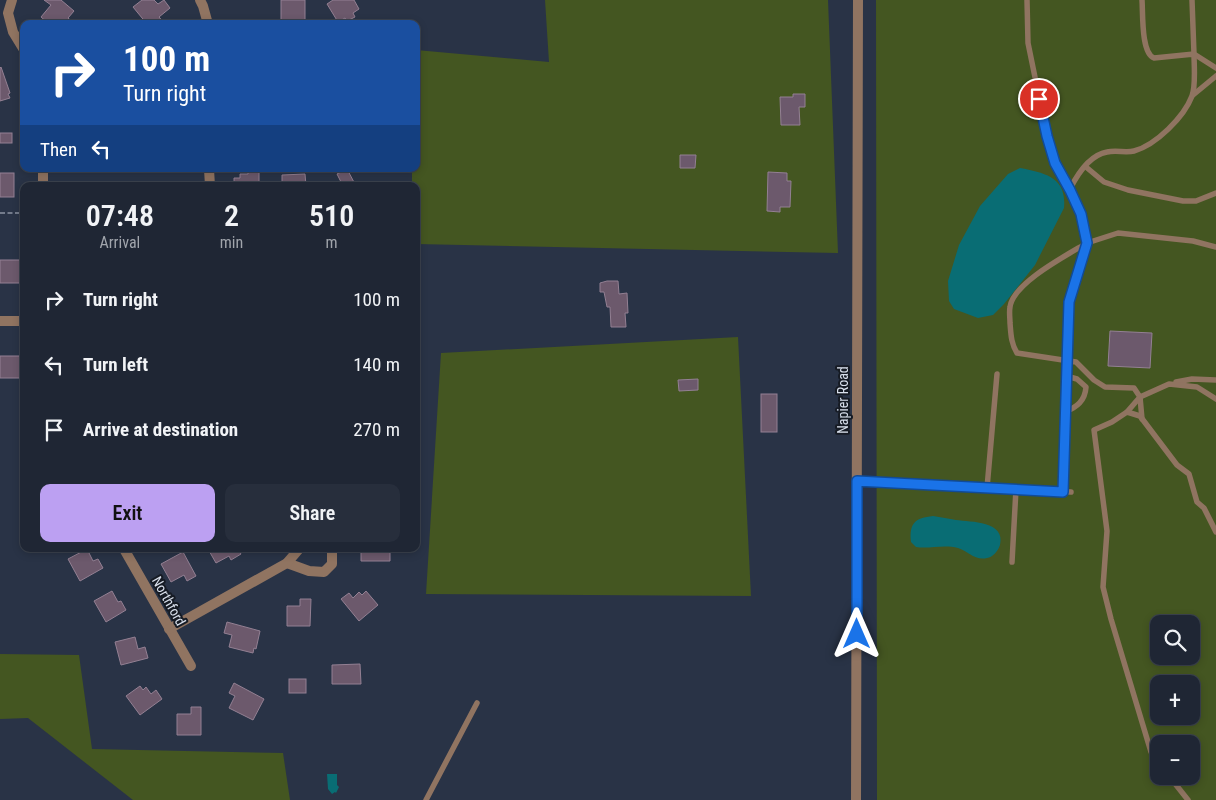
<!DOCTYPE html>
<meta charset="utf-8">
<style>
body{margin:0;font-family:"Roboto Condensed",sans-serif;background:#272e3c;color:#f1f3f6;height:100vh;display:flex;flex-direction:column;font-size:19px;white-space:nowrap}
*{box-sizing:border-box;margin:0}
p{font-size:16px;color:#a1a5ac}
.icon{flex:none;width:28px;height:28px;fill:none;stroke:currentColor;stroke-width:2;stroke-linecap:round;stroke-linejoin:round}
.map{position:relative;flex:1;overflow:hidden}
.details{position:absolute;left:20px;top:182px;width:400px;height:370px;display:flex;flex-direction:column;background:#1f2634;border-radius:10px;box-shadow:0 2px 8px #0003,0 0 0 1px #3c434f}
.details>*{flex:none}
.banner{position:absolute;left:20px;top:20px;width:400px;height:152px;border-radius:10px;box-shadow:0 2px 8px #0003,0 0 0 1px #3c434f;background:#1a4fa0;color:#fff;overflow:hidden}
.tools{position:absolute;left:1150px;top:615px;display:grid;gap:10px}
.tools a{display:grid;place-items:center;width:50px;height:50px;border-radius:10px;background:#1f2634;box-shadow:0 2px 8px #0003,0 0 0 1px #3c434f;font-size:25px}
.pin{position:absolute;display:grid;place-items:center;width:42px;height:42px;color:#fff;margin:-21px;border:2px solid #fff;border-radius:50%;box-shadow:0 1px 5px #0007}
.me{position:absolute;width:55px;margin:-28px;rotate:0deg;stroke-linejoin:round;filter:drop-shadow(0 0 4px #0008)}
.turn{display:flex;align-items:center;gap:18px;height:105px;padding:0 20px;font-size:22px}
.turn .icon{width:65px;height:65px;stroke-width:2.5}
.turn b{display:block;font-size:35px;line-height:42px}
.then{display:flex;align-items:center;height:48px;padding:0 20px;background:#0003;gap:10px;font-size:19px}
.eta{display:flex;justify-content:space-evenly;align-items:center;height:85px;text-align:center}
.eta b{font-size:30px;font-weight:600;line-height:35px}
.button{display:flex;gap:10px;margin-top:auto;padding:10px 20px}
.button a{flex:1;height:58px;border-radius:10px;background:#bca0f2;color:#111;font-size:20px;font-weight:600;line-height:58px;text-align:center}
.button a+a{background:#272e3c;color:#f1f3f6}
ul{padding:0;list-style:none}
li{display:flex;align-items:center;gap:15px;height:65px;padding:0 20px}
li div{flex:1}
li b{display:block;font-size:19px}
li em{font-style:normal}
.map>svg:first-child{display:block}
.green{fill:#445621;fill-rule:evenodd}
.water{fill:#096d74}
.building{fill:#6c596c;stroke:#938093}
.lines{fill:none;stroke-linecap:round;stroke-linejoin:round}
.path{stroke:#737b8b;stroke-width:2;stroke-dasharray:5 2.5;stroke-linecap:butt}
.service{stroke:#907461;stroke-width:5.5}
.minor{stroke:#907461;stroke-width:10}
.tertiary{stroke:#907461;stroke-width:10}
.route-casing{stroke:#114b97;stroke-width:12}
.route{stroke:#1a73e8;stroke-width:9}
.labels{text-anchor:middle;stroke-width:4;stroke-linejoin:round;paint-order:stroke}
.street-label{font-size:14px;fill:#d9e0ec;stroke:#161b24}
</style>
<div class="map">
<svg width="1216" height="800" viewBox="0 0 1216 800">
<rect width="100%" height="100%" fill="#293346"/>
<!-- green -->
<g class="green">
<polygon points="545,0 828,0 838,253 416,244 416,186 412,186 412,169 416,169 416,50 549,62"/>
<path d="M876,0H1216V800H877ZM1159,624H1191V656H1159ZM1159,684H1191V716H1159ZM1159,744H1191V776H1159Z"/>
<polygon points="738,337 751,596 426,594 441,353"/>
<polygon points="0,654 79,655 92,749 283,753 290,800 133,800 28,718 0,719"/>
</g>
<!-- water -->
<g class="water">
<path d="M1020,168C1045,173 1067,177 1064,208L1035,265L1004,304L993,315L978,318L954,309L949,301L948,281L959,245L980,206L1008,174Z"/>
<path d="M933,516C941,517 949,519 956,520C971,522 1006,521 1000,545C998,551 993,557 987,558C975,561 968,551 958,548C944,544 930,549 916,547L911,542C909,523 915,518 933,516Z"/>
<polygon points="327,774 337,774 337,785 339,787 336,793 335,792 332,794 328,789"/>
</g>
<!-- building -->
<g class="building">
<polygon points="44,0 61,0 74,11 68,18 75,24 49,24 41,17 51,5"/>
<polygon points="142,0 154,0 158,4 164,0 170,8 159,17 165,24 147,24 133,7"/>
<polygon points="281,0 305,0 305,23 281,24"/>
<polygon points="333,0 354,0 359,9 353,13 355,17 347,21 345,18 338,22 327,4"/>
<polygon points="1,67 10,93 8,94 10,98 0,101 0,68"/>
<polygon points="793,94 805,94 805,107 799,107 800,125 781,125 780,97 793,97"/>
<rect x="0" y="133" width="12" height="10"/>
<polygon points="680,155 696,155 695,168 680,168"/>
<polygon points="248,169 259,169 259,186 234,186 234,178 240,178 240,174 248,174"/>
<polygon points="347,169 356,186 343,186 337,174"/>
<polygon points="768,172 787,173 787,181 791,181 790,207 780,207 780,212 767,211"/>
<rect x="0" y="173" width="14" height="24"/>
<polygon points="305,174 306,186 282,186 282,175"/>
<rect x="0" y="260" width="20" height="23"/>
<polygon points="607,281 618,281 619,294 627,293 628,313 625,313 626,327 611,327 610,307 607,307 604,292 600,292 600,283"/>
<polygon points="1110,331 1152,333 1150,368 1108,366"/>
<rect x="0" y="356" width="20" height="22"/>
<polygon points="698,379 698,390 679,391 678,380"/>
<rect x="761" y="394" width="16" height="38"/>
<polygon points="87,549 93,561 98,559 103,568 80,581 68,559"/>
<polygon points="208,549 242,549 239,551 241,554 231,560 229,556 216,563"/>
<polygon points="364,549 390,549 390,561 361,561 361,551 364,550"/>
<polygon points="183,552 196,576 187,581 184,575 171,582 161,564"/>
<polygon points="112,591 118,602 121,601 126,610 106,622 94,601"/>
<polygon points="366,591 378,605 359,621 341,599 349,593 353,598 359,592 362,595"/>
<polygon points="300,599 311,599 310,626 287,626 287,606 300,606"/>
<polygon points="227,622 260,631 256,649 254,648 253,653 229,647 232,635 224,633"/>
<polygon points="135,637 138,649 145,647 148,658 121,665 115,642"/>
<polygon points="360,664 361,684 332,684 332,665"/>
<rect x="289" y="679" width="17" height="14"/>
<polygon points="234,683 264,699 253,720 229,708 235,696 229,693"/>
<polygon points="140,686 143,690 146,687 151,694 156,690 162,699 140,715 126,696"/>
<polygon points="191,707 201,707 201,735 177,735 177,714 191,714"/>
</g>
<g class="lines">
<!-- path -->
<polyline class="path" points="0,213 24,213"/>
<!-- service -->
<g class="service">
<path d="M1027,0L1028,43L1047,136L1055,163L1070,189L1081,214L1087,243C1067,255 1013,283 1010,307C1009,312 1010,318 1010,323C1011,335 1011,343 1017,353L1076,362L1094,380L1105,387L1134,388L1140,397L1127,412"/>
<polyline points="1192,0 1194,54 1216,68"/>
<polyline points="1193,95 1216,76"/>
<polyline points="1086,167 1104,182 1128,190 1183,201 1196,201 1216,193"/>
<path d="M1070,189C1077,175 1090,155 1107,152C1116,150 1126,153 1134,151C1156,145 1184,117 1192,96C1196,86 1194,65 1194,54L1154,58C1141,53 1143,13 1142,0"/>
<polyline points="1176,382 1192,379 1216,380"/>
<path d="M1065,412C1077,407 1085,401 1086,387L1077,379L1066,376"/>
<polyline points="1142,419 1140,397 1169,384 1197,387 1216,399"/>
<polyline points="857,481 1071,492"/>
<polyline points="987,488 997,374"/>
<polyline points="1063,492 1069,302 1087,243 1118,233 1193,241 1216,247"/>
<polyline points="1012,562 1016,489"/>
<polyline points="1159,763 1151,752 1111,619 1103,587 1107,531 1094,430 1112,422 1127,412 1140,416 1177,465 1189,474 1197,502 1204,508 1216,532"/>
<polyline points="1169,776 1188,800"/>
<polyline points="426,800 477,703"/>
</g>
<!-- minor -->
<g class="minor">
<polyline points="12,0 8,13 13,32 24,50"/>
<polyline points="200,0 203,6 208,24"/>
<polyline points="43,169 43,186"/>
<polyline points="209,169 210,186"/>
<polyline points="0,321 24,321"/>
<polyline points="124,549 191,666"/>
<polyline points="287,563 309,571 324,572 332,564 332,549"/>
<polyline points="169,629 287,563 299,549"/>
</g>
<!-- tertiary -->
<polyline class="tertiary" points="856,800 858,0"/>
</g>
<g class="lines">
<defs>
<polyline id="route" points="857,634 857,481 1063,492 1069,302 1087,243 1081,214 1070,190 1055,163 1047,136 1039,99"/>
</defs>
<!-- route casing -->
<use href="#route" class="route-casing"/>
<!-- route -->
<use href="#route" class="route"/>
</g>
<g class="labels">
<!-- street labels -->
<g class="street-label">
<text transform="translate(843 400) rotate(-90)" y="5">Napier Road</text>
<text transform="translate(169 601) rotate(61)" y="5">Northford</text>
</g>
</g>
</svg>
<div class="tools">
<a><svg class="icon" aria-label="search" viewBox="0 0 24 24"><circle cx="10" cy="10" r="6"/><path d="M15 15l6 6"/></svg></a>
<a>+</a>
<a>−</a>
</div>
<div class="pin" style="left:1039px;top:99px;background:#d93025"><svg class="icon" aria-label="arrive" viewBox="0 0 24 24"><path d="M6 21V4h12l-3 4 3 4H6"/></svg></div>
<svg class="me" style="left:857px;top:634px" viewBox="-20 -20 40 40"><path d="M0-17L14 15 0 8-14 15z" fill="#1a73e8" stroke="#fff" stroke-width="4"/></svg>
<div class="banner">
<div class="turn"><svg class="icon" aria-label="right" viewBox="0 0 24 24"><path d="M7 20v-9h11M14 6l5 5-5 5"/></svg><div><b>100 m</b>Turn right</div></div>
<div class="then">Then<svg class="icon" aria-label="left" viewBox="0 0 24 24"><path d="M17 20v-9H6M10 6l-5 5 5 5"/></svg></div>
</div>
<section class="details">
<div class="eta">
<div><b>07:48</b><p>Arrival</p></div>
<div><b>2</b><p>min</p></div>
<div><b>510</b><p>m</p></div>
</div>
<ul>
<li><svg class="icon" aria-label="right" viewBox="0 0 24 24"><path d="M7 20v-9h11M14 6l5 5-5 5"/></svg><div><b>Turn right</b></div><em>100 m</em></li>
<li><svg class="icon" aria-label="left" viewBox="0 0 24 24"><path d="M17 20v-9H6M10 6l-5 5 5 5"/></svg><div><b>Turn left</b></div><em>140 m</em></li>
<li><svg class="icon" aria-label="arrive" viewBox="0 0 24 24"><path d="M6 21V4h12l-3 4 3 4H6"/></svg><div><b>Arrive at destination</b></div><em>270 m</em></li>
</ul>
<div class="button"><a>Exit</a><a>Share</a></div>
</section>
</div>
